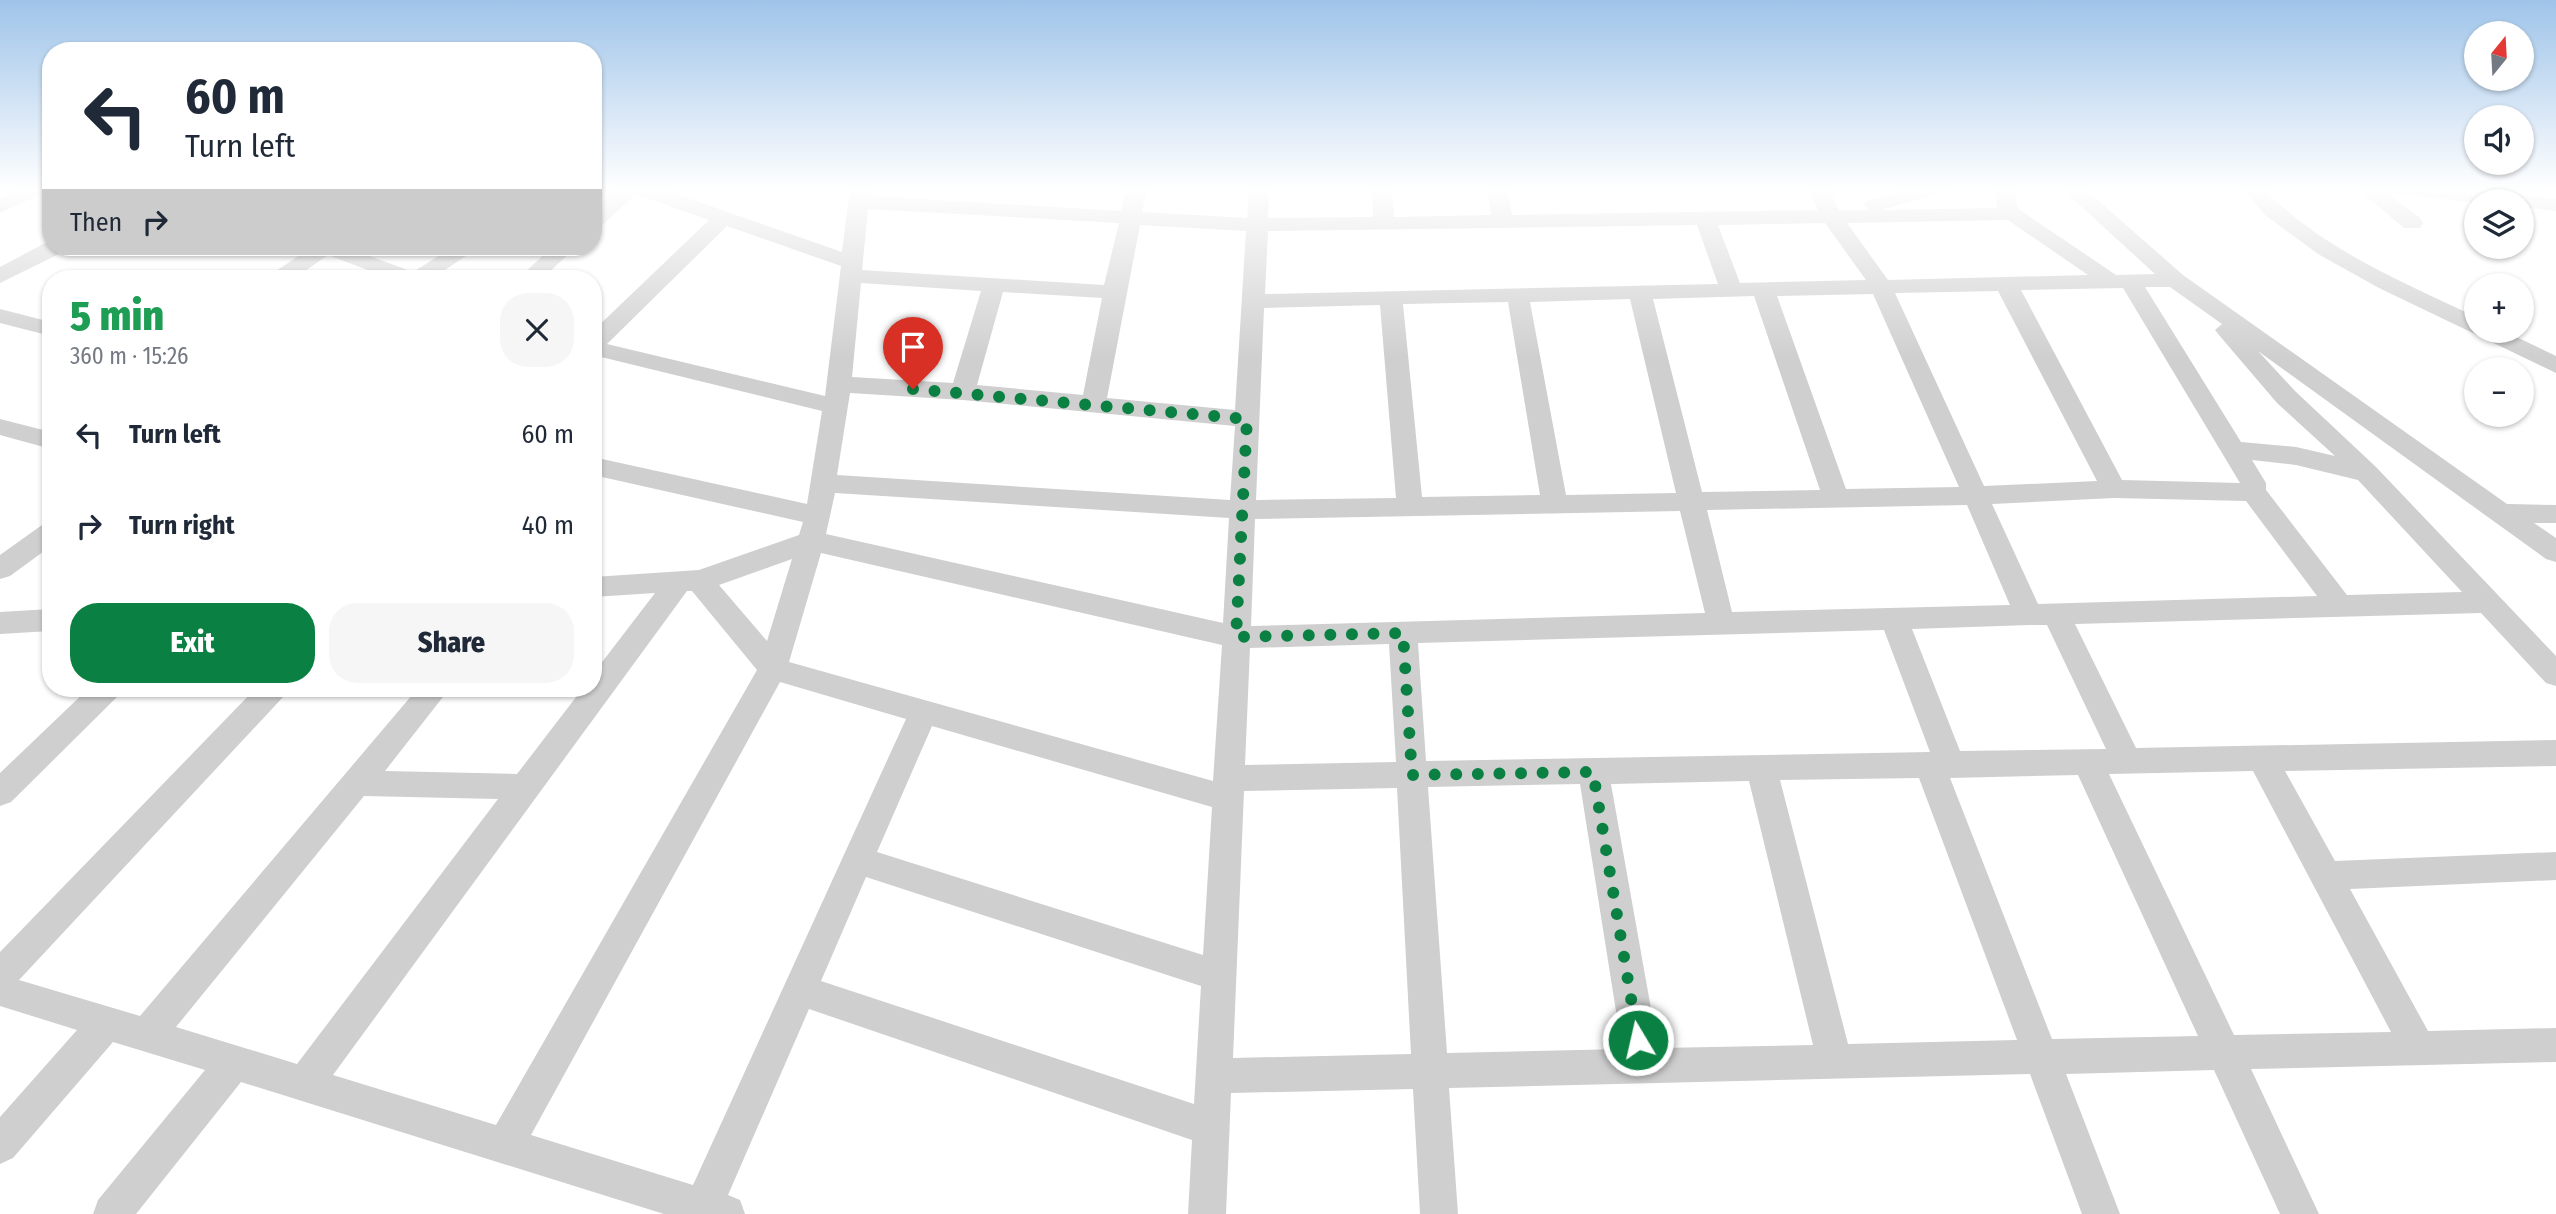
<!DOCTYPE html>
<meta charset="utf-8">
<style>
body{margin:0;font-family:"Fira Sans Condensed",sans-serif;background:#f6f6f7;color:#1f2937;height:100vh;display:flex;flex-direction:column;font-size:26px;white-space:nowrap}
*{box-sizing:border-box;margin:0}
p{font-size:23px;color:#747a83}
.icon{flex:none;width:38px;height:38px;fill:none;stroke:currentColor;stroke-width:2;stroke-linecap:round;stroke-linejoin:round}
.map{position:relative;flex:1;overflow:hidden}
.sheet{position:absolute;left:42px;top:270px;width:560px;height:427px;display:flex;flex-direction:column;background:#fff;border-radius:28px;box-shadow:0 2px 5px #0004}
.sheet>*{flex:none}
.banner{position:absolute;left:42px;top:42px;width:560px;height:214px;border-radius:28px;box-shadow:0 2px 5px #0004;background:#fff;color:#1f2937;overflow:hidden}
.needle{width:46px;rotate:18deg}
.buttons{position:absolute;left:2464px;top:21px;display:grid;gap:14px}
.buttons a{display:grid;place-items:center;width:70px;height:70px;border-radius:50%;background:#fff;box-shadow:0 2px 5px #0004;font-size:35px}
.pin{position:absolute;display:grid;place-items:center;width:60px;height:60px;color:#fff;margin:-72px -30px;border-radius:50% 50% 50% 0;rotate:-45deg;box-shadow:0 0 7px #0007}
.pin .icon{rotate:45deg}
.me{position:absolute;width:77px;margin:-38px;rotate:351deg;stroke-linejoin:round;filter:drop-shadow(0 0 5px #0008)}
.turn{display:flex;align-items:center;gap:24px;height:147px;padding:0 28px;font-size:32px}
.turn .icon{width:91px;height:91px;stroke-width:2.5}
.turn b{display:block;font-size:49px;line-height:60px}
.then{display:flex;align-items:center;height:66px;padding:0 28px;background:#0003;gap:14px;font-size:26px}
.round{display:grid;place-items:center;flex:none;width:74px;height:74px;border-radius:28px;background:#f6f6f7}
.overview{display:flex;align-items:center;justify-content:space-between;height:119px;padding:0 28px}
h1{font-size:42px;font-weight:800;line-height:52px;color:#1e9e55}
.cta{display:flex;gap:14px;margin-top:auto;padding:14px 28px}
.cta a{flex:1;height:80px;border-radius:28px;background:#0b8043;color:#fff;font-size:28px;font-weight:800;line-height:80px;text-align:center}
.cta a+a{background:#f6f6f7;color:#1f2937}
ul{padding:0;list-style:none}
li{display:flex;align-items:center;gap:21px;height:91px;padding:0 28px}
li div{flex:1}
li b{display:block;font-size:26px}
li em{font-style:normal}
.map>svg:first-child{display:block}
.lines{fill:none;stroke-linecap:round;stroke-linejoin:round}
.minor{fill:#cfcfcf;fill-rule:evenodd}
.route{stroke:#0b8043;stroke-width:12;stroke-dasharray:0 21.6}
</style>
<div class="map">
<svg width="2556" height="1214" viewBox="0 0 2556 1214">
<rect width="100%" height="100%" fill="#fff"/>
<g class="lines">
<!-- minor -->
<g class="minor">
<polygon points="22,188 48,188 45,192 0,213 0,199"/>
<path d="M618,188H659L842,252L850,188H870V196L1121,211L1127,188H1147L1142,212L1247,218L1249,188H1269L1268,218L1373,217L1372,188H1392L1394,217L1491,215L1487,188H1507L1512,215L1818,210L1808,188H1828L1839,210H1868L1864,205L1867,201L1913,188H1948L1945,192L1881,210L1997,208L1995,188H2015L2017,206L2020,210L2116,275L2155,274L2061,188H2084L2183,275L2507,504L2556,505V523H2534L2556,538V562L2546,559L2258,351L2295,391L2376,467L2556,656V686L2546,683L2481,613L2075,624L2136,748L2556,740V766L2285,771L2335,861L2556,852V880L2350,889L2428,1031L2556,1028V1062L2251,1069L2319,1214H2280L2214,1070L2066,1074L2120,1214H2082L2030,1074L1449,1088L1458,1214H1420L1413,1089L1231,1093L1226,1214H1188L1192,1140L809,1009L728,1195L740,1200L745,1214H664L241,1082L136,1214H93L98,1200L205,1070L113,1042L13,1158L0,1164V1117L77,1030L0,1006V952L256,688H289L284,696L19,980L140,1016L418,688H450L385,771L517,774L583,688H593V674L655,593L593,597V577L699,570L799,535L803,522L593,475V457L807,504L822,411L593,355V331L709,220L636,194L601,226L593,227V210ZM868,209L1119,223L1104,285L862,270ZM2008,220L2088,275L1888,280L1847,223ZM1825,223L1866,280L1740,283L1718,225ZM1140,225L1246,231L1235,410L1107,398ZM1697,225L1718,284L1265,294L1268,231ZM727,226L841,266L825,396L607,344ZM861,283L981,291L953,383L852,377ZM2145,287H2170L2222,324L2215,330L2219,335L2277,403L2335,456L2296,447L2241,442ZM2123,288L2240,483L2122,480L2021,290ZM1998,291L2097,481L1984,486L1895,293ZM1003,292L1102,298L1083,395L977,385ZM1873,294L1959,487L1846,489L1777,296ZM1754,296L1820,490L1702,492L1653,299ZM1630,299L1676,493L1566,495L1530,302ZM1508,302L1540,495L1422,497L1403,304ZM1380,305L1396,498L1256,500L1264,308ZM850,393L963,400L1235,426L1230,500L837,475ZM2252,460L2296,465L2358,480L2462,592L2347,595L2266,490V483ZM835,493L1229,518L1223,623L826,534ZM2114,498L2246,501L2317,596L2038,604L1992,504ZM1967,505L2010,605L1732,612L1707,510ZM1680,511L1705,613L1251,626L1255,519ZM821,553L1222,645L1213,781L789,662ZM792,559L767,641L719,585ZM687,591H692L757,670L496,1125L333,1075ZM2030,625H2047L2106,749L1960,751L1912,629ZM1884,630L1930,752L1426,761L1418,643ZM1389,644L1396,762L1245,765L1250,648ZM780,682L906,719L693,1185L531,1135ZM932,726L1212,807L1203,955L877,852ZM2253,771L2391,1032L2234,1035L2109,774ZM2078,775L2198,1036L2052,1039L1950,778ZM1919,778L2017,1040L1848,1044L1780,780ZM1749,781L1813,1045L1658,1048L1611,784ZM1580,784L1622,1049L1447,1053L1428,787ZM1397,788L1411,1054L1233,1058L1244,791ZM364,796L498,799L297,1064L176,1027ZM866,877L1201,986L1194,1104L821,981Z"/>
<path d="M2241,188H2263C2321,249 2401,281 2476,317V331H2504L2556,356V373L2379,288L2318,254L2265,215Z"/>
<path d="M2357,188H2380L2386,192L2383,188C2441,188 2498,192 2556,199V211L2522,207V201L2476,203L2386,192L2420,218L2423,223L2420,228H2404Z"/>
<polygon points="47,242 51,242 51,247 66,247 63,252 0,283 0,267"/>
<polygon points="312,247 345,247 413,272 453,247 479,247 433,278 389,278 328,255 295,278 270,278 273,273"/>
<polygon points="552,247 576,247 543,278 519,278"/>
<polygon points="0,309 51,322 51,336 0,323"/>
<polygon points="0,419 51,432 51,449 0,435"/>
<polygon points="51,522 51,546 10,576 0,579 0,555 42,525"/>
<polygon points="51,609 51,631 0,634 0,612"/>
<polygon points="89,688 123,688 118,696 11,802 0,806 0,773"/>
</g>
</g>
<!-- sky -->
<linearGradient id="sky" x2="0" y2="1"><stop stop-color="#9fc4e9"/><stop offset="0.53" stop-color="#fff"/><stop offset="1" stop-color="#fff" stop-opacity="0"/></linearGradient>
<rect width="2556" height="358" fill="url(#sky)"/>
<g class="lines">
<!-- route -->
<polyline class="route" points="913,389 1247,419 1236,637 1403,633 1412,775 1593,772 1638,1040"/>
</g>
</svg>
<div class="buttons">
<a><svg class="needle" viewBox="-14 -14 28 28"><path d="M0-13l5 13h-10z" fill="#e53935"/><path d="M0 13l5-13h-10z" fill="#747a83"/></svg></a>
<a><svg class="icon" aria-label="sound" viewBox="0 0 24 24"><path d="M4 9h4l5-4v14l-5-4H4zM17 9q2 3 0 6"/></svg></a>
<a><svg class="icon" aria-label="layers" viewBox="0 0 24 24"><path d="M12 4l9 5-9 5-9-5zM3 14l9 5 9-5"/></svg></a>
<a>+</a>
<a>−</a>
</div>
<div class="pin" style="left:913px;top:389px;background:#d93025"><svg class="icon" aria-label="arrive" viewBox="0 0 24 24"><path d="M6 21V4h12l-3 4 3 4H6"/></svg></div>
<svg class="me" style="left:1638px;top:1040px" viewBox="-20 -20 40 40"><circle r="17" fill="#0b8043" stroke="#fff" stroke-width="3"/><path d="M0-11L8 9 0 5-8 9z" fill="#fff"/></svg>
<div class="banner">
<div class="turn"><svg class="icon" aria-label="left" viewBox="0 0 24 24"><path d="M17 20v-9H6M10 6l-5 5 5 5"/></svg><div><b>60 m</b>Turn left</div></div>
<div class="then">Then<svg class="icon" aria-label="right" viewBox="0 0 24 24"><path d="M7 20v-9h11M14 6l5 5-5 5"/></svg></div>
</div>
<section class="sheet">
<div class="overview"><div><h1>5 min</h1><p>360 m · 15:26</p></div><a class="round"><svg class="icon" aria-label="close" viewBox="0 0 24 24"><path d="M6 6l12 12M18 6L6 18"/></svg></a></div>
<ul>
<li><svg class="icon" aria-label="left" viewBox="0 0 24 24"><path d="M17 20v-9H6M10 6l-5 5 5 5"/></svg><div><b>Turn left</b></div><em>60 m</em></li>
<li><svg class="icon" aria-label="right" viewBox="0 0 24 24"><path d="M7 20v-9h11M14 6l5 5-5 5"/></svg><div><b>Turn right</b></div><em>40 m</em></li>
</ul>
<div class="cta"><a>Exit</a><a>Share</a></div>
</section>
</div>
